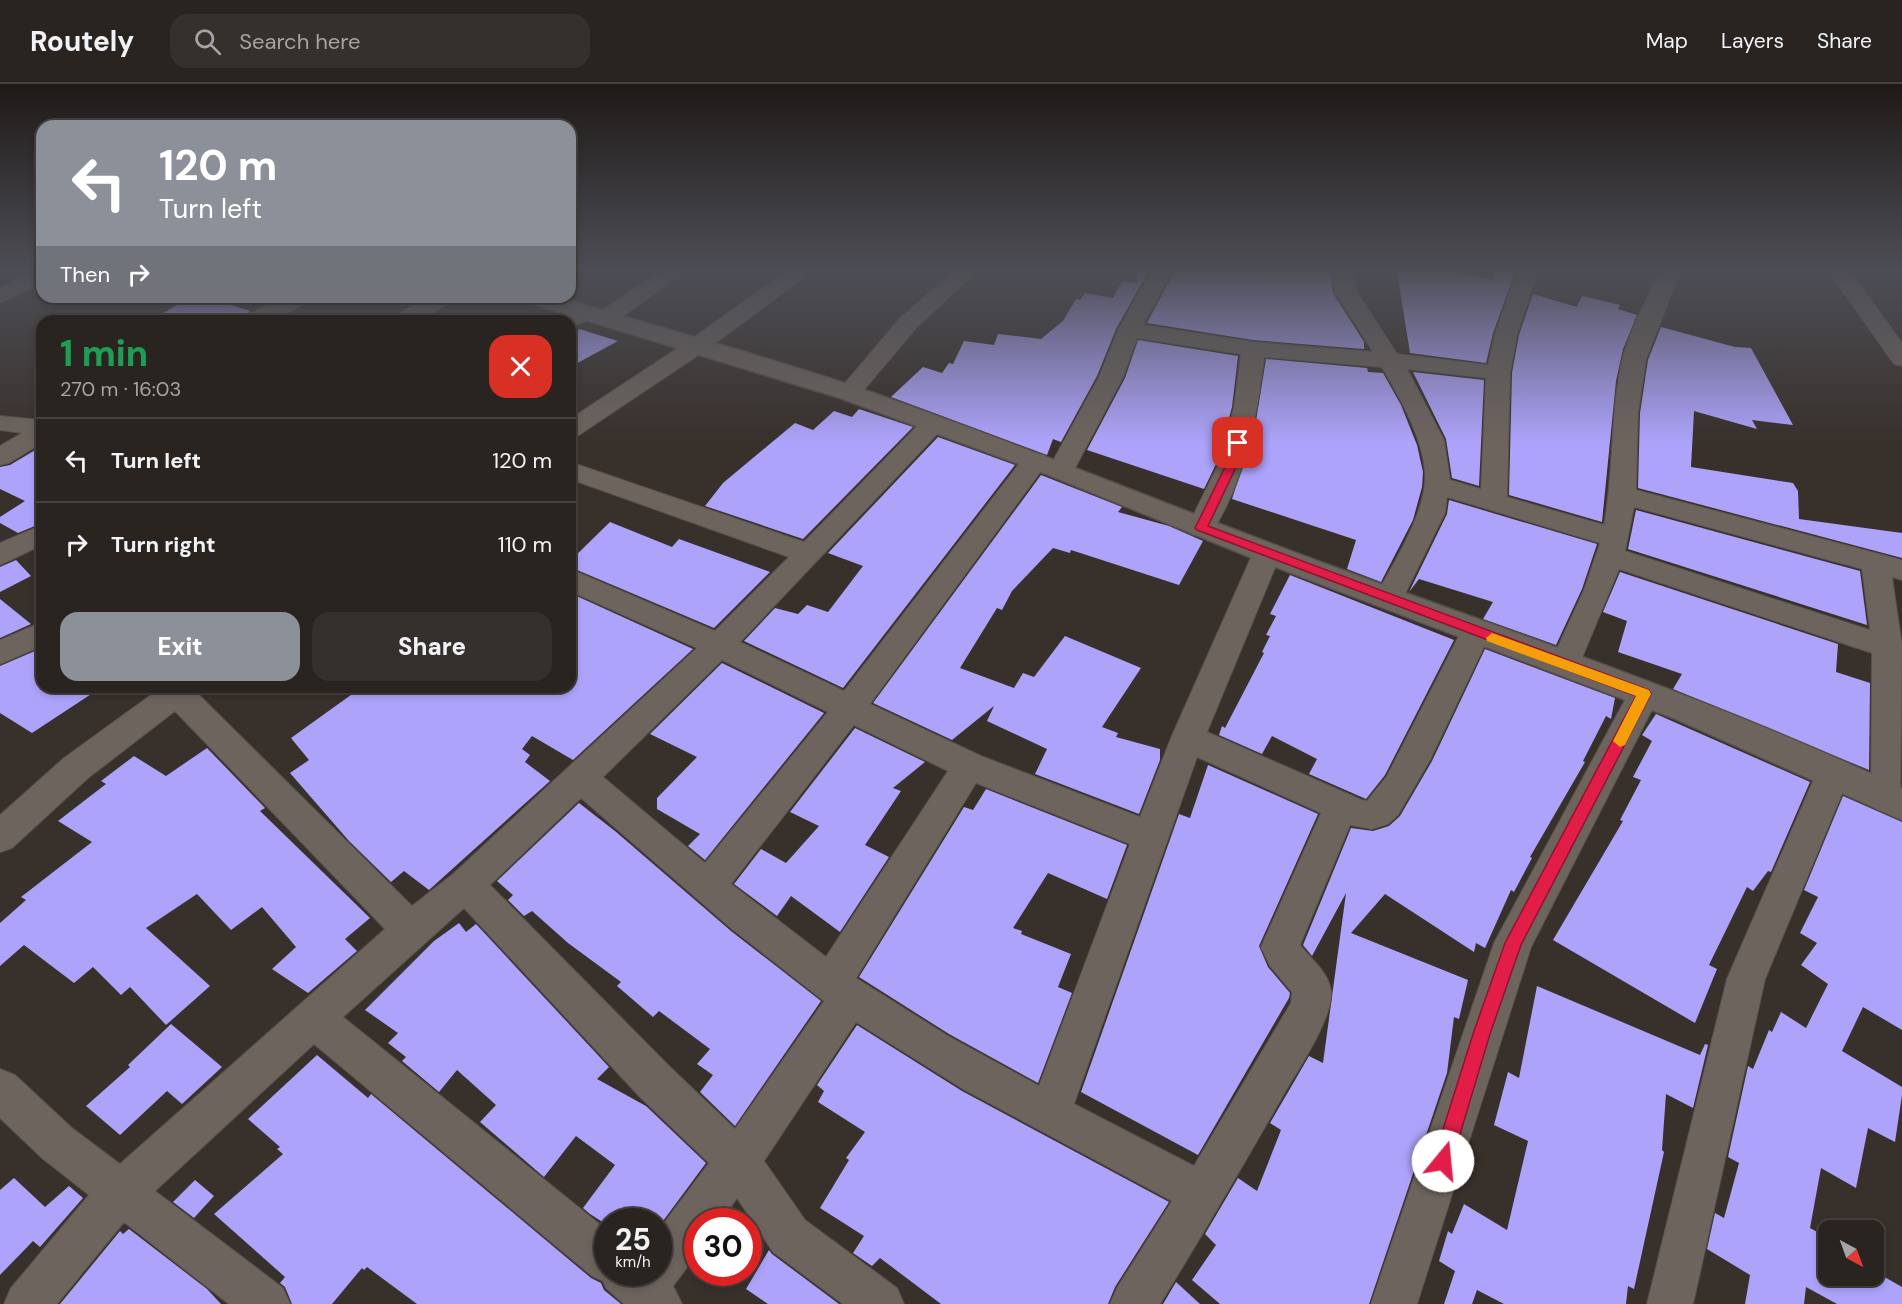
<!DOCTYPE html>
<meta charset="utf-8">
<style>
body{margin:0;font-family:"DM Sans",sans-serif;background:#36302d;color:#f1f3f6;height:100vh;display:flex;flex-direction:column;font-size:22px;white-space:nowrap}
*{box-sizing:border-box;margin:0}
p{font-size:20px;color:#a5a4a5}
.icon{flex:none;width:33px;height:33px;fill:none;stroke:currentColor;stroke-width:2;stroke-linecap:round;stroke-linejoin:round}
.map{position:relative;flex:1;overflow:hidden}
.side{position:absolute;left:36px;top:231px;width:540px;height:378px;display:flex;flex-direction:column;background:#2a2420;border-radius:18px;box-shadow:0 3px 9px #0003,0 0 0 2px #46413e}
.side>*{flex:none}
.banner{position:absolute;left:36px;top:36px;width:540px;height:183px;border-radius:18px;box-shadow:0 3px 9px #0003,0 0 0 2px #46413e;background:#8c9099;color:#fff;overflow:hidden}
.needle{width:39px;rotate:139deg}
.controls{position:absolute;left:1818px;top:1136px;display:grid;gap:12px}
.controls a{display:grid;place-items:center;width:66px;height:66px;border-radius:12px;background:#2a2420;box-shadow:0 3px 9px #0003,0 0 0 2px #46413e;font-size:30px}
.speed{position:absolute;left:594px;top:1124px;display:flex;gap:12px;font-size:30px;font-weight:700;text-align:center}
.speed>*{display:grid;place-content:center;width:78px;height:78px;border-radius:50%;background:#2a2420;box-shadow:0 3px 9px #0003,0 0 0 2px #46413e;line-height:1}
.speed small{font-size:15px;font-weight:400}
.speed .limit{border:9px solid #d22;background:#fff;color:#111}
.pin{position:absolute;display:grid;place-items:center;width:51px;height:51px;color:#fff;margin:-26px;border-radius:12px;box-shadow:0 3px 9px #0006}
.me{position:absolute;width:66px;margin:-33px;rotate:17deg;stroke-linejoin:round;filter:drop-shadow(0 0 4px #0008)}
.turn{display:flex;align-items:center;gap:21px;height:126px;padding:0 24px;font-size:27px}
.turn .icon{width:78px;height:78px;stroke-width:2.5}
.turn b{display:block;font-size:42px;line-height:51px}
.then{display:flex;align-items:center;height:57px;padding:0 24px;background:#0003;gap:12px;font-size:22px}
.round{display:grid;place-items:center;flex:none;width:63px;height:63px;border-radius:18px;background:#36302d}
.headline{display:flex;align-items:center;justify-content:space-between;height:102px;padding:0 24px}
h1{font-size:36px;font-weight:800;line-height:45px;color:#1e9e55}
.cta{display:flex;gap:12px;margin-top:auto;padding:12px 24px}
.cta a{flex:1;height:69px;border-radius:18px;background:#8c9099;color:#fff;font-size:24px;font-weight:800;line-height:69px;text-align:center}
.cta a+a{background:#36302d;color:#f1f3f6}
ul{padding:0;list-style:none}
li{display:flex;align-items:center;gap:18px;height:84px;padding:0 24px;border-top:2px solid #46413e}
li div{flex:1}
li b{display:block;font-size:22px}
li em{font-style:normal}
header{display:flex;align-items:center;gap:36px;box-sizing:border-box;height:84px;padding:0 30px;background:#2a2420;border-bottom:2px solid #46413e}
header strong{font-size:28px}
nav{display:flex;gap:33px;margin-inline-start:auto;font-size:21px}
.search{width:420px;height:54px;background:#36302d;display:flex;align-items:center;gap:15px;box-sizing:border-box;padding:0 21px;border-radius:18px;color:#a5a4a5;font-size:22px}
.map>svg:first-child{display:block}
.building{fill:#ada3fb}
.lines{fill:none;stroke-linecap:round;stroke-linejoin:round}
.street-casing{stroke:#564f4a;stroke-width:2}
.secondary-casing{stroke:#564f4a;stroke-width:3}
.street{fill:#6d645e;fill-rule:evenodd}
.secondary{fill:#6d645e;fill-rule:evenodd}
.route{fill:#e11d48;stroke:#92132f;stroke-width:1.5}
.slow{fill:#f59e0b}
</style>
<header>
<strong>Routely</strong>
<div class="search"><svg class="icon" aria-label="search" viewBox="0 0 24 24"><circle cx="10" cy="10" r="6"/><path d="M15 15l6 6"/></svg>Search here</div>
<nav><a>Map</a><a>Layers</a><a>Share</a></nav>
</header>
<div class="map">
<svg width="1902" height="1220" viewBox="0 0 1902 1220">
<rect width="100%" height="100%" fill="#38302b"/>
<!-- building -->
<g class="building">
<polygon points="1138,188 1148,188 1116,245 1097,292 1061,358 1053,355 1047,371 891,313 923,283 942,289 949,279 953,280 964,257 994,261 998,250 1041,255 1063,237 1076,215 1080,216 1085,209 1113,214 1122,197 1137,199"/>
<polygon points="1174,188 1331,188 1333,209 1364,258 1364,265 1253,256 1147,239"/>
<polygon points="1397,188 1457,188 1493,196 1495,188 1515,188 1493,249 1486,279 1410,269"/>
<polygon points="1533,210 1577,223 1582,212 1620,221 1618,225 1637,231 1623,265 1616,297 1602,438 1509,411 1512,289 1519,251"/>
<polygon points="190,213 206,213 250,227 241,237 150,237"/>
<polygon points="1661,243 1735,263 1751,264 1793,341 1752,336 1757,345 1694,327 1691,383 1793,399 1798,407 1799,435 1902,449 1902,474 1638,404 1640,329 1648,276"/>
<polygon points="579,245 618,257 570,283 570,255"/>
<polygon points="1138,256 1238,272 1232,323 1218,376 1204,405 1087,366 1125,294"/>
<polygon points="1266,275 1367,284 1368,288 1383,289 1401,321 1417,361 1423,388 1422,403 1413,436 1381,498 1347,485 1356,456 1232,415 1255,343"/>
<polygon points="1413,288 1484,296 1479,402 1452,394 1446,355"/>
<polygon points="859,325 913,343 803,455 705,422 723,399 795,339 813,346 834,327 852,333"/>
<polygon points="938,353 1015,381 843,604 744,557 775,524 798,530 807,521 828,528 863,482 828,469"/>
<polygon points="42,362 42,439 18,449 0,439 0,433 25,417 0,405 0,383 10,381"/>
<polygon points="1041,391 1122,423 1118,428 1169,442 1203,457 1179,501 1071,466 1070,469 1053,464 1012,507 1002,526 997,524 960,584 1014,604 1023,589 1034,593 1065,552 1141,584 1102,643 1118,649 1116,653 1160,665 1160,676 1139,730 1035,690 1047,665 987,637 994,622 952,656 873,619"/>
<polygon points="1449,416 1597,460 1582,505 1556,561 1483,535 1493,518 1419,495 1409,508 1447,430"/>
<polygon points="1636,426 1860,487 1867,541 1628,465"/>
<polygon points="610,438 672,463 679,455 770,488 714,544 570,483 570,477"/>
<polygon points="16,476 31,492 0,508 0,483"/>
<polygon points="1620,488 1838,560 1836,588 1870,599 1869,686 1673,605 1682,590 1618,568 1627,537 1603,528"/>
<polygon points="1290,491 1454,556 1385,691 1366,715 1309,690 1317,675 1272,652 1262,670 1219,651 1222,642 1225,644 1264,569 1262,568 1270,552 1266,551 1276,532 1270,530"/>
<polygon points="570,509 693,565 573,676 532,652 522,665 530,671 525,678 550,697 429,806 404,787 391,798 349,757 290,689 309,676 291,654 362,603 570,603"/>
<polygon points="0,515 31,540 0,554"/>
<polygon points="42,564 42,603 102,603 32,649 0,629 0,582"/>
<polygon points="1485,565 1615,614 1611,635 1606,632 1583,677 1585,678 1530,773 1532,774 1514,808 1511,806 1485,864 1476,859 1474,868 1385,810 1351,849 1468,896 1459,935 1454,933 1447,989 1369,1220 1220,1220 1192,1196 1216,1161 1205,1150 1238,1094 1257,1107 1281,1046 1270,1039 1309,972 1323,979 1346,809 1312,872 1303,861 1351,744 1373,747 1389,742 1400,732 1432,677"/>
<polygon points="722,579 824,629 705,776 688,762 700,750 657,725 657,714 697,673 650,650"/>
<polygon points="1656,630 1810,698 1771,788 1768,787 1753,807 1747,803 1709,881 1717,885 1695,939 1553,856 1623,737 1620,736 1641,696 1633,693 1652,657 1642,651"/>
<polygon points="855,644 925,678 893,704 901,707 865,761 889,773 840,848 791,812 777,832 734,800 761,765 786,779 819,742 790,728"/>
<polygon points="207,664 265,724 260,727 370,834 345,855 357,867 308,909 272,885 296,863 262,823 231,846 197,810 146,844 210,902 166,941 130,903 121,911 93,883 74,899 24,861 0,882 0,839 26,816 21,813 92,758 58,737 106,700 101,697 134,672 166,692"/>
<polygon points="1208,681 1318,730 1259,862 1268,883 1290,909 1289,914 1198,1071 1081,1008 1179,730 1190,734"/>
<polygon points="986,705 1127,761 1107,815 1048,789 1013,844 1022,847 1021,850 1071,870 1058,903 1072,909 1038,999 949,950 859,893 964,723 973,726"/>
<polygon points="1843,712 1902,738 1902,946 1863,923 1842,967 1902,1003 1902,1011 1895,1058 1868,1044 1856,1104 1821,1084 1810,1144 1828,1154 1828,1191 1874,1191 1874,1187 1902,1203 1902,1220 1837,1220 1806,1203 1804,1220 1745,1220 1750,1191 1707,1165 1715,1129 1724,1134 1739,1079 1728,1073 1748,982 1753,985 1769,946 1772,948 1781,928 1806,944 1828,900 1801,881 1817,859 1800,849 1818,813 1804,806"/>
<polygon points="579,719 615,747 731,847 821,917 735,1042 700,1008 713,991 697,980 710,965 659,927 653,933 617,902 621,898 568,859 532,827 524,832 508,816 513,811 497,797"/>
<polygon points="459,839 466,848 476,840 609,983 597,995 646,1022 706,1079 663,1137 601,1137 590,1130 583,1124 615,1081 576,1052 544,1093 480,1038 496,1021 457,986 439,1008 402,977 406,973 388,959 398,949 365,926 434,857"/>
<polygon points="1537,902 1700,971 1705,960 1708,961 1693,1024 1666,1010 1662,1066 1664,1068 1634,1205 1628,1202 1626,1220 1504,1220 1477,1206 1472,1220 1444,1220 1455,1187 1439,1177 1448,1147 1452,1150 1464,1120 1507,1146 1528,1057 1494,1041 1508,988 1519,994"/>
<polygon points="171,940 222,983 182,1020 167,1007 120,1051 86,1022 130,983 128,981"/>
<polygon points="857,941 962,1007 1169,1118 1115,1203 1108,1220 941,1220 880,1174 872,1182 853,1169 864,1152 820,1124 849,1076 846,1074 865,1048 818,1018 824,1007 817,1001"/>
<polygon points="317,971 368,1014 371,1010 591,1194 601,1199 604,1206 621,1220 417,1220 367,1183 364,1186 362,1184 332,1220 292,1220 285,1203 280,1199 285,1193 214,1130 283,1070 277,1065 280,1063 248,1035"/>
<polygon points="14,1094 45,1123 69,1102 83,1114 40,1163 33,1157 0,1191 0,1106"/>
<polygon points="195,1096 214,1112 194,1134 173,1118"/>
<polygon points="129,1145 207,1205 221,1220 60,1220 120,1147 123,1150"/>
<polygon points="769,1166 772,1170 839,1220 768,1220 746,1205"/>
<polygon points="1176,1198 1200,1220 1163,1220"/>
</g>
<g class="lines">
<defs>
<g id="street">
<polygon points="32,188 42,188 42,199 0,219 0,204"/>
<polygon points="660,188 685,188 612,240 596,240 593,235 596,230"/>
<polygon points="786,188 811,188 706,266 579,351 570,354 570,335 690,256"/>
<polygon points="953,188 976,188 916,244 857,314 849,316 841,314 837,309 841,304 900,234"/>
<path d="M1151,188H1172L1143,241L1253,258L1373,268L1335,208L1333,188H1353L1357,208L1397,270L1488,281L1495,250L1517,188H1538L1517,250L1510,289L1507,413L1604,441C1614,387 1610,331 1622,277C1629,247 1647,216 1659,188H1680L1646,275L1638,329L1636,406L1902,476V496L1892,493L1902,562L1900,725L1888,729L1876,725L1871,715L1872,569L1619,485L1576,588L1565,592L1554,588L1550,580L1584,506L1600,459L1447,413L1445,429L1399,522L1389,525L1379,522L1374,515C1392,481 1428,427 1425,388C1422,352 1400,314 1382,283L1264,273C1257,336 1245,396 1211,450L1201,453L1191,450L1187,444L1220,377L1234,323L1241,270L1137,254L1123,293L1074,386L1070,392L1061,394L1052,392L1048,386L1099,293L1118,246ZM1407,285L1486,294L1481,405L1450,396L1444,356ZM1634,423L1862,485L1870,546L1625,467Z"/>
<polygon points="1829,188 1851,188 1902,259 1902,282 1894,280"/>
<polygon points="283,213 311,213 308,218 271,237 243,237 246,232"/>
<polygon points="428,213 455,213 452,218 418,237 391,237 394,232"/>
<polygon points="584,222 592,224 595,229 592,234 570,244 570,237 559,237 562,232"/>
<polygon points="0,332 42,336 42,359 9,379 0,381 0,362 22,349 0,346"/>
<path d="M933,333L942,335L945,340L942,345L740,558L844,607L1026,371L1035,369L1044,371L1048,377L1044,383L870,620L981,672L1140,733L1171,654L1253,469L1257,462L1267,459L1277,462L1281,469L1207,648L1362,716L1367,717L1387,692L1465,540L1476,537L1487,540L1491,548L1430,676L1398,731L1388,740L1372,745L1350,741L1300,861C1311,875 1331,890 1331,910C1332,935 1298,986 1285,1008C1244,1080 1203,1150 1160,1220H1110L1117,1204L1172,1117L963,1005L856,938L764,1077L805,1136L897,1204L904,1220H843L773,1168L737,1114L721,1137H698V1169L673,1202L682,1220H624L606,1204L603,1197L592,1192L314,960L155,1107L283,1204L290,1220H229L124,1138L57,1220H4L11,1204L89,1111L42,1074L0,1034V985L15,991L72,1044L120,1080L385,845L175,627L88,694L12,764L0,768V731L64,674L162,603H201L197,609L412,822L453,790L697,564L570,507V485L715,547L789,473L570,395V378L804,458L924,335ZM722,576L828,628L705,779L603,693ZM854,641L948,687L826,873L731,800ZM1197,673L1321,729L1261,863L1270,882L1292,908L1291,919L1194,1082L1074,1020ZM976,699L1130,760L1039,1002L948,952L856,894ZM581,714L732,845L824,917L735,1045L669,982L490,801ZM464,824L639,1012L709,1079L658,1147V1188H608V1147L343,933Z"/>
<polygon points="42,441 42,461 0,481 0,459"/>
<polygon points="42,538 42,562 0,580 0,556"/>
<polygon points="1644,598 1655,601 1660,610 1531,863 1417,1220 1371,1220 1494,859 1633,601"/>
<polygon points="1834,674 1846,678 1851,688 1765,895 1693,1220 1647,1220 1727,895 1817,688 1822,678"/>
</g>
<path id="secondary" d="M524,213H559C660,244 762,271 862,305C1018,359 1171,423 1326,480C1519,551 1716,616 1902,704V736L1673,634L1257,476L1051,392L840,314L527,218Z"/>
</defs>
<!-- street casing -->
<use href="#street" class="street-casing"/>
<!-- secondary casing -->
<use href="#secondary" class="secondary-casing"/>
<!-- street -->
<use href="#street" class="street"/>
<!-- secondary -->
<use href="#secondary" class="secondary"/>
</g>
<!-- sky -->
<linearGradient id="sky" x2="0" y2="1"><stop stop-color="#1f1a18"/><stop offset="0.52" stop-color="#4d4e55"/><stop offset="1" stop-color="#4d4e55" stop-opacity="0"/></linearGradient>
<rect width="1902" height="359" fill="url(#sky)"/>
<!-- route -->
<polygon class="route" points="1238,355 1243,359 1239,377 1208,442 1649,606 1651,610 1521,861 1490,950 1452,1077 1449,1084 1443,1086 1436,1084 1433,1077 1473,950 1505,859 1636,612 1197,446 1195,444 1228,377 1232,359"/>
<!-- slow -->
<polygon class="slow" points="1492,549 1649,606 1651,610 1625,661 1620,663 1613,657 1636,612 1487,557 1486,554"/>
</svg>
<div class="controls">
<a><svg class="needle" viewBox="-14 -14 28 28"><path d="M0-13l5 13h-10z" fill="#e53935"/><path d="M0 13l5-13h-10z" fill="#a5a4a5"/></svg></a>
</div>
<div class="speed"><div>25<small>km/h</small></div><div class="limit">30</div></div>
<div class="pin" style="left:1238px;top:359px;background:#d93025"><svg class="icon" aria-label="arrive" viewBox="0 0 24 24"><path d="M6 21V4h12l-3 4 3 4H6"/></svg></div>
<svg class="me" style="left:1443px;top:1077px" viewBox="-20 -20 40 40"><circle r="19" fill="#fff"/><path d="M0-13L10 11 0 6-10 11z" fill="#e11d48"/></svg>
<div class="banner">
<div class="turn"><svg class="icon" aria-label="left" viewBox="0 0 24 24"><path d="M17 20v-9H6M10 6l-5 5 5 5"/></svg><div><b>120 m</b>Turn left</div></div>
<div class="then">Then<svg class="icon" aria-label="right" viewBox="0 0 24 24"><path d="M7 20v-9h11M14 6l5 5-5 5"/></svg></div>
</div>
<section class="side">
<div class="headline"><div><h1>1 min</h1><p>270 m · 16:03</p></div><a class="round" style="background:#d93025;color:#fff"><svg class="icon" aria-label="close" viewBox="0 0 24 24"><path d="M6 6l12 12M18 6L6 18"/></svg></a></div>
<ul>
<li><svg class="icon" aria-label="left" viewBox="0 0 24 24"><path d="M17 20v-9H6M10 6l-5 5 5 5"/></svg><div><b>Turn left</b></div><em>120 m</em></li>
<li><svg class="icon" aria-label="right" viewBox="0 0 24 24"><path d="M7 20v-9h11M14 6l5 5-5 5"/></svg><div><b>Turn right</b></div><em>110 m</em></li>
</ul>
<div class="cta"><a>Exit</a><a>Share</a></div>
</section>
</div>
